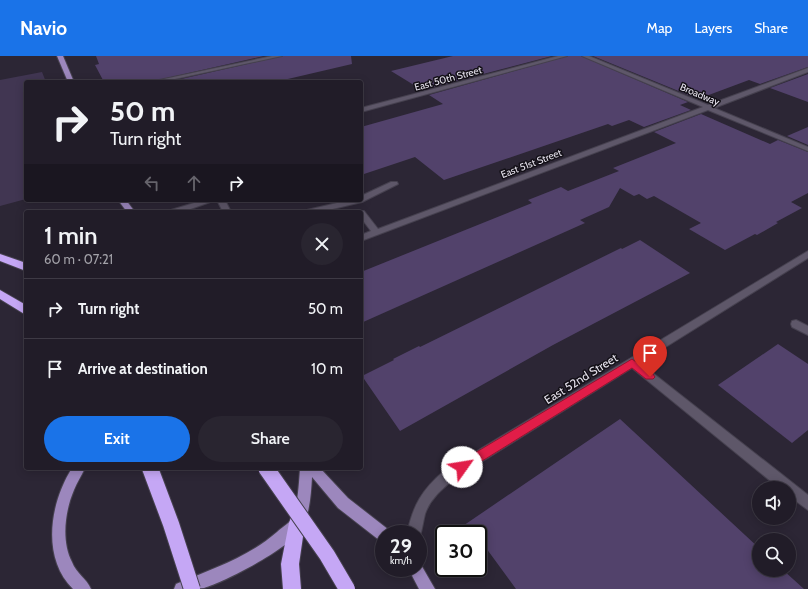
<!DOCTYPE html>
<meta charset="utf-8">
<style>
body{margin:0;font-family:Cabin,sans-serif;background:#292530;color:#f1f3f6;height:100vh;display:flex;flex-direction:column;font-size:15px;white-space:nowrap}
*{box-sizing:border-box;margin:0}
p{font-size:13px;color:#a2a1a8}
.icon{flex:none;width:22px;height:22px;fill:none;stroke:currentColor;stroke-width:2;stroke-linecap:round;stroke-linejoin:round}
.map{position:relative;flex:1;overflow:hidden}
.details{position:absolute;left:24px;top:154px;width:339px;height:260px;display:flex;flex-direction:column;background:#211c28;border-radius:4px;box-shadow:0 2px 10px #0003,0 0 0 1px #3e3a45}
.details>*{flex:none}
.hud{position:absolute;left:24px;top:24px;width:339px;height:122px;border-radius:4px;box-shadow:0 2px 10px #0003,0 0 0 1px #3e3a45;background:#211c28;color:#f1f3f6;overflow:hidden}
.buttons{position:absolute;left:752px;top:425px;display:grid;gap:8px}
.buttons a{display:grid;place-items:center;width:44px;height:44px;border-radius:50%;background:#211c28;box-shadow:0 2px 10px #0003,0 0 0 1px #3e3a45;font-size:20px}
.speed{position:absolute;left:375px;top:469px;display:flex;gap:8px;font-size:20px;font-weight:700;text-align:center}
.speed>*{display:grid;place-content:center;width:52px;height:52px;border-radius:50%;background:#211c28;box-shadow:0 2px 10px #0003,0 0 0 1px #3e3a45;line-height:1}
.speed small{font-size:10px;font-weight:400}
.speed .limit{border:2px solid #111;border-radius:6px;background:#fff;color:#111}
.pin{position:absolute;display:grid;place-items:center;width:34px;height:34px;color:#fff;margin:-41px -17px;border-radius:50% 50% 50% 0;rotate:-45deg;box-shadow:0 0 4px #0007}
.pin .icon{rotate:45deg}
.me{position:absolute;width:44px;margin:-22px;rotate:58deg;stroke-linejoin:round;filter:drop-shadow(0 0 3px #0008)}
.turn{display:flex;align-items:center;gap:14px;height:84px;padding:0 20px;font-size:18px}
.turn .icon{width:52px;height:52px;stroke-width:2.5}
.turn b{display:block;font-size:28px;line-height:34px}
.lanes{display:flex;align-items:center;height:38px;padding:0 20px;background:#0003;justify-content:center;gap:20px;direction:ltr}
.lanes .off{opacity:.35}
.round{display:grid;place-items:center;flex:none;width:42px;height:42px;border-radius:21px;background:#292530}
.overview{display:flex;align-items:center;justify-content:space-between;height:68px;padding:0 20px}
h1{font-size:24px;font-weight:600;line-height:30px}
.primary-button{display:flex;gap:8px;margin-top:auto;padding:8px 20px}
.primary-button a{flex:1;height:46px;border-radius:24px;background:#1a73e8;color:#fff;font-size:16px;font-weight:600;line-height:46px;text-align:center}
.primary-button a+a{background:#292530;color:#f1f3f6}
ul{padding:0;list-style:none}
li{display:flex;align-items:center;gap:12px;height:60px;padding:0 20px;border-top:1px solid #3e3a45}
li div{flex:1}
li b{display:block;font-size:15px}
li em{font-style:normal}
header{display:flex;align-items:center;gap:24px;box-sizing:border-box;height:56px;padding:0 20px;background:#1a73e8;color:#fff}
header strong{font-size:19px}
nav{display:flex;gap:22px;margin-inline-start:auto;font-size:14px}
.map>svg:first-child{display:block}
.green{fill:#413652}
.building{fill:#52426b}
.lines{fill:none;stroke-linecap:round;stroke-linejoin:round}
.minor-casing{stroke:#46414f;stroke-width:2}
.major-casing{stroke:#46414f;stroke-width:2}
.highway-casing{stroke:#46414f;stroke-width:2}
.minor{fill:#5e5769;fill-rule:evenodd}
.major{fill:#9c87bd;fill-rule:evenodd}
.highway{fill:#c5a7f5;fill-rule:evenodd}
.highway-bridge-casing{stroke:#46414f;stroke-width:18;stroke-linecap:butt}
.highway-bridge{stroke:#c5a7f5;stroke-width:16}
.route{fill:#e11d48;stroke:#92132f}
.labels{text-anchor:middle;stroke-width:3;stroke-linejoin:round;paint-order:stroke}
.far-street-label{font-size:10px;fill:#e5e1ec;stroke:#131017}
.street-label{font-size:12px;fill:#e5e1ec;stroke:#131017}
</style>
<header>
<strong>Navio</strong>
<nav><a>Map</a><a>Layers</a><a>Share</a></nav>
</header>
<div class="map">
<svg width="808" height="533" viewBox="0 0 808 533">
<rect width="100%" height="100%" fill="#2c2635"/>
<!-- green -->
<polygon class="green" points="42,16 46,26 26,26 26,143 0,150 0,24"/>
<!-- building -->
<g class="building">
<polygon points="96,0 264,0 149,26 104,26 95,9 99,8"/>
<polygon points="283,0 351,0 352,8 275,26 168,26"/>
<polygon points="453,0 552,0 422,34 391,15"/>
<polygon points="568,0 581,0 688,46 680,49 691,54 644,71 629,64 612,70 608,68 444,124 415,101 361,119 361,71 443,48 429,39"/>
<polygon points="593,0 808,0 808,11 760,28 749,24 698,43"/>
<polygon points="808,18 808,46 770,32"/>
<polygon points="701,58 770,88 778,84 808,96 808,137 791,146 802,152 776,166 778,167 757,179 755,178 725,194 689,173 701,167 654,140 647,143 639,138 634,140 620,132 609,151 580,164 585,167 361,267 361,216 532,147 528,144 561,131 568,135 619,115 613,112 676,87 654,76"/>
<polygon points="808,71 808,89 787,80"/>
<polygon points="640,184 690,217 553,289 400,375 362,320 394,304 393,303 419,290 420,291 621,192 622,193"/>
<polygon points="778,288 808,308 808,374 792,387 718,329"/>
<polygon points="620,363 759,492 759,514 783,514 804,533 516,533 478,481 478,478 451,478"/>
</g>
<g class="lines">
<defs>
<g id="minor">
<polygon points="272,0 282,0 161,26 150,26"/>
<polygon points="558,0 567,0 361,56 361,52"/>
<polygon points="582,0 589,0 708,49 808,12 808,16 714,52 808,91 808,95 708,54 361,185 361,179 371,175 361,162 361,156 358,155 364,155 378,173 703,51"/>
<polygon points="391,126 397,126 398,128 362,146 320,156 306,156 307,154 350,144 361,144 361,140"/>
<polygon points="204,144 216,144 182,156 170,156 171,154"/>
<polygon points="217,144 225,144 231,156 223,156"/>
<path d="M808,195V202L640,307L808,439V454L789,440V432H779L632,312L454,423C442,433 430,443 425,458C423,466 422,475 419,483L418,478H407C413,449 422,434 444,415Z"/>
<polygon points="796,264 808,270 808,279 792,271 791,268 792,265"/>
</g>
<g id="major">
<polygon points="57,0 63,0 74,26 68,26"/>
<polygon points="118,144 126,144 135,156 127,156"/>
<path d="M72,412H85C82,419 77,426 74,434C65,455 61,485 72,506C76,517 87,523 91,533H73C41,501 50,447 72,412Z"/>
<path d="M300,412H320L348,442L389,474L391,478H384V486L379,484L338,452L312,421C311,438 310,457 302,472C292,491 225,526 204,532C195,533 183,533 174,533L176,528C211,513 247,502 277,476C281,472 288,468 291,464C298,453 299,425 300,412Z"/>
<polygon points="418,506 420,507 435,533 419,533 408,512 418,512"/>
</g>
<g id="highway">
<polygon points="0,198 26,207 26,215 0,205"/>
<polygon points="0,234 26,249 26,259 0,243"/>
<polygon points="297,459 303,461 305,467 299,508 301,533 283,533 281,508 289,467 291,461"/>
</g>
</defs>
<!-- minor casing -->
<use href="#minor" class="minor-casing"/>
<!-- major casing -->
<use href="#major" class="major-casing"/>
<!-- highway casing -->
<use href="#highway" class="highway-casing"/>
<!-- minor -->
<use href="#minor" class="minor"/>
<!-- major -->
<use href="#major" class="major"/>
<!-- highway -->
<use href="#highway" class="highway"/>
<defs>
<g id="highway-bridge">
<polyline points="150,412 171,468 192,533"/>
<polyline points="266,412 327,499 347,533"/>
</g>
</defs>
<!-- highway-bridge casing -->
<use href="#highway-bridge" class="highway-bridge-casing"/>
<!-- highway-bridge -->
<use href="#highway-bridge" class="highway-bridge"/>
</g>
<!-- route -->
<polygon class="route" points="632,303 653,318 655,321 653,323 646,323 632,312 466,415 462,416 458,415 457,411 458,407"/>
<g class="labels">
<!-- far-street labels -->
<g class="far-street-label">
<text transform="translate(448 22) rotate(-15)" y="4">East 50th Street</text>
<text transform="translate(700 38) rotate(23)" y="4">Broadway</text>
<text transform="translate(531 107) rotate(-21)" y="4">East 51st Street</text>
</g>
<!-- street labels -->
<g class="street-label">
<text transform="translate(581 323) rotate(-32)" y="4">East 52nd Street</text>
</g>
</g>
</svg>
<div class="buttons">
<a><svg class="icon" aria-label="sound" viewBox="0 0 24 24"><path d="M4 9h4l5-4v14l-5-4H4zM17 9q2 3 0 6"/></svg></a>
<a><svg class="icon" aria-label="search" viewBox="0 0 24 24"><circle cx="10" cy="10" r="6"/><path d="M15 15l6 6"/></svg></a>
</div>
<div class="speed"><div>29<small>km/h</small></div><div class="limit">30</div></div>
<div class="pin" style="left:650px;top:321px;background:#d93025"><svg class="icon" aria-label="arrive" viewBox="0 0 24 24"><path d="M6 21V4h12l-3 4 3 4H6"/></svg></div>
<svg class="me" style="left:462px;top:411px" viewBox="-20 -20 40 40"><circle r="19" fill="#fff"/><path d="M0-13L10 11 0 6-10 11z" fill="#e11d48"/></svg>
<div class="hud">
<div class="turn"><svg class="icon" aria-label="right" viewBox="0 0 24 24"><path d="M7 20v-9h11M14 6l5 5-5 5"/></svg><div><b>50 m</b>Turn right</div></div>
<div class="lanes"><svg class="icon off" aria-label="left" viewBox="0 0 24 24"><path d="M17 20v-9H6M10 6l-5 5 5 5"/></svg><svg class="icon off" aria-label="ahead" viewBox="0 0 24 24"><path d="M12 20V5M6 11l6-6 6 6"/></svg><svg class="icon" aria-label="right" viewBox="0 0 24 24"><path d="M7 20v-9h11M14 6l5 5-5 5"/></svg></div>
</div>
<section class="details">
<div class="overview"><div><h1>1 min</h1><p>60 m · 07:21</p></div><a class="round"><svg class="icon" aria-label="close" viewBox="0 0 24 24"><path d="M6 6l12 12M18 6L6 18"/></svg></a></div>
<ul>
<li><svg class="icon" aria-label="right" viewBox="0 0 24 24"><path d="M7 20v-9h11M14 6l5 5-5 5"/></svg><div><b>Turn right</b></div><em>50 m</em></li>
<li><svg class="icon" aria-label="arrive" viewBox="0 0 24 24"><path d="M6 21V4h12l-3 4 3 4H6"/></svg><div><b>Arrive at destination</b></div><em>10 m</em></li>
</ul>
<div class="primary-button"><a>Exit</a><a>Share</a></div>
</section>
</div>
